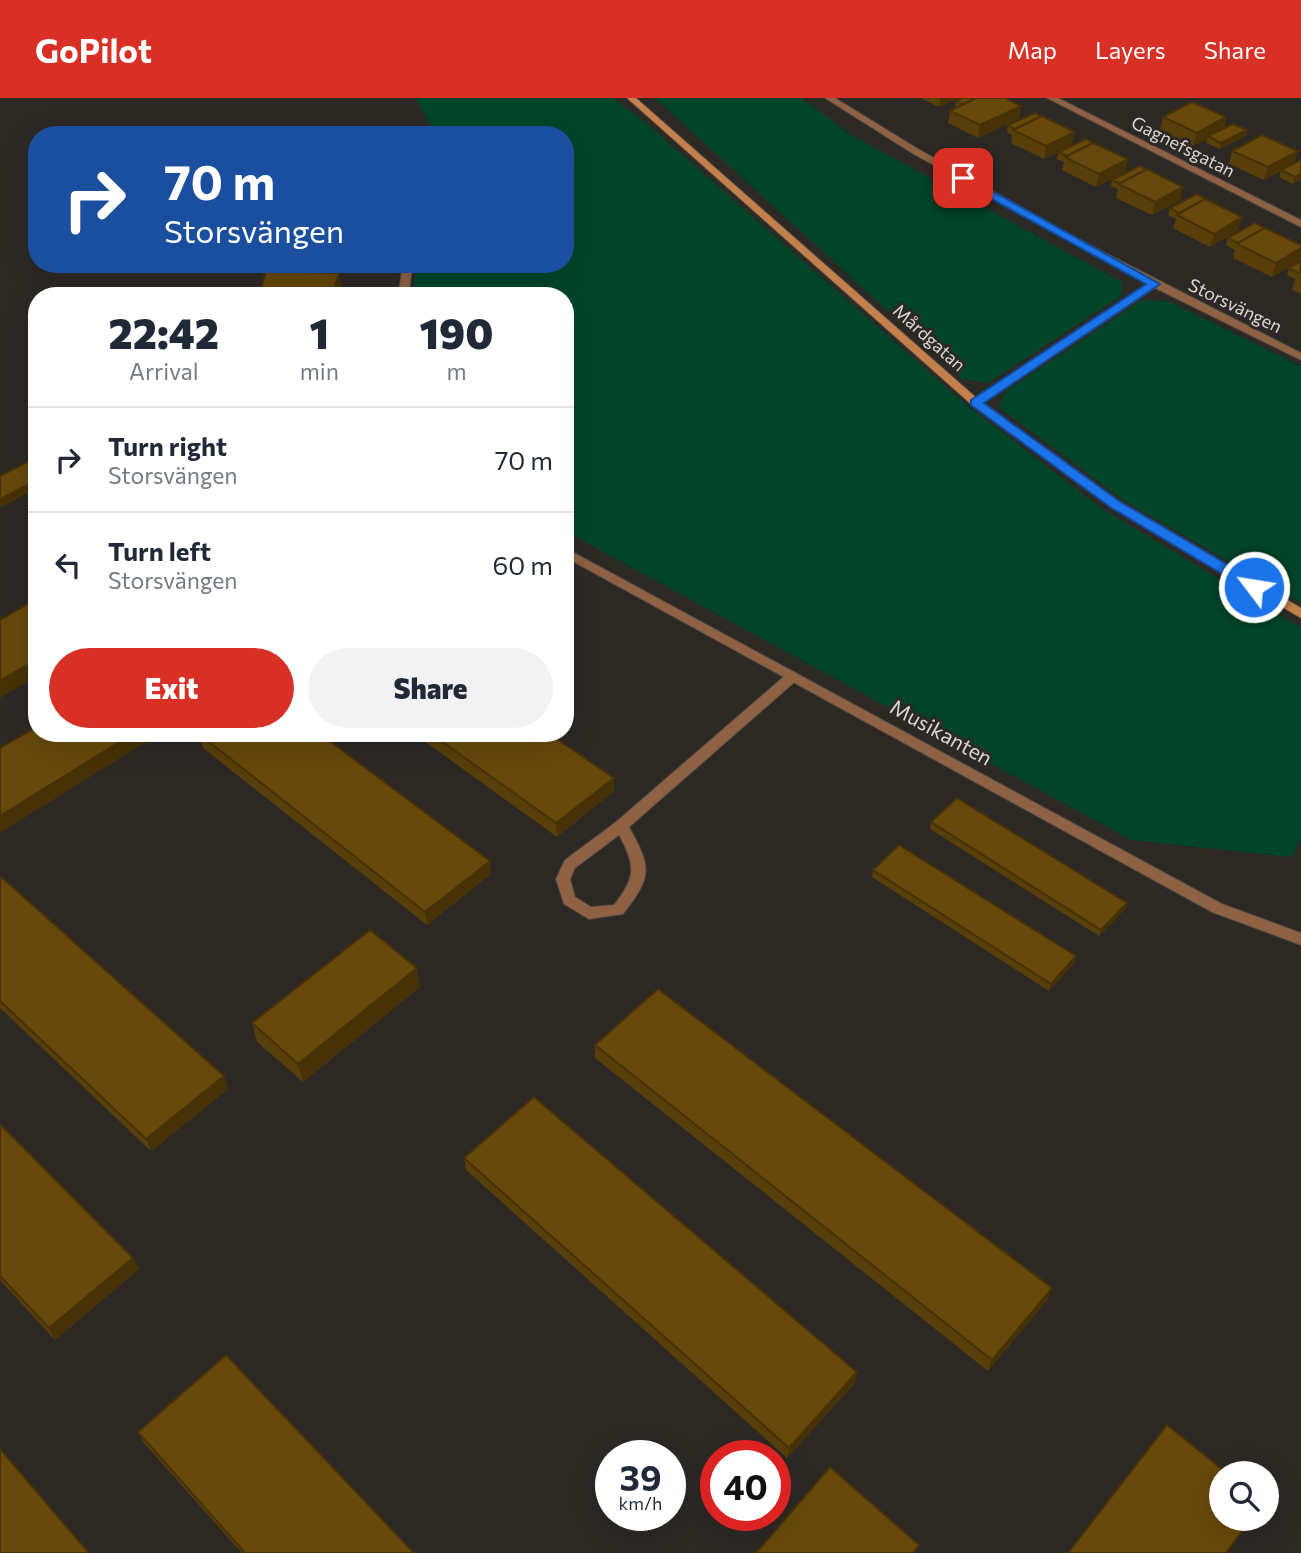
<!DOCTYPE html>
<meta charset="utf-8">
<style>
body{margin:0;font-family:Commissioner,sans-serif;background:#f2f2f3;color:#1f2937;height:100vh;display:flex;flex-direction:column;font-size:26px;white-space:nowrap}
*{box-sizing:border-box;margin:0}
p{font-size:23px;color:#747a83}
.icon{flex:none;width:38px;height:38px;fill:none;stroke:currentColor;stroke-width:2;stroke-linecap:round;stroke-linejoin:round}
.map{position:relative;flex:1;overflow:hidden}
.sheet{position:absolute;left:28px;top:189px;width:546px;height:455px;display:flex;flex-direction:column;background:#fff;border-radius:28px;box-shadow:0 7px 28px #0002}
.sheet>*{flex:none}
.banner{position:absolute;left:28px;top:28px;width:546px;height:147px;border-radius:28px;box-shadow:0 7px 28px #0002;background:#1a4fa0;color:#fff;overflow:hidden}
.buttons{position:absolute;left:1209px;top:1363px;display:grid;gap:14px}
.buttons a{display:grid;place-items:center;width:70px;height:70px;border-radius:50%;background:#fff;box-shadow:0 7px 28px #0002;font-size:35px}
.speed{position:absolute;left:595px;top:1342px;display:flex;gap:14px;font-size:35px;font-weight:700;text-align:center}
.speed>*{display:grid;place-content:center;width:91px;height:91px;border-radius:50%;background:#fff;box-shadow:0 7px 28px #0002;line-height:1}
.speed small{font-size:18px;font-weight:400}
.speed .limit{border:10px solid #d22;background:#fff;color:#111}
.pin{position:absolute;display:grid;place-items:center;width:60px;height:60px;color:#fff;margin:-30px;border-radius:14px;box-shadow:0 4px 10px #0006}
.me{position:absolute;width:77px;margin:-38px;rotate:301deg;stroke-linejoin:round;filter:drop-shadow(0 0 5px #0008)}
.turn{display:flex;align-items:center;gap:24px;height:147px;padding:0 21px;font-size:32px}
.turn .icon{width:91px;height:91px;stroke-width:2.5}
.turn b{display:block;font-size:49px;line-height:60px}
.eta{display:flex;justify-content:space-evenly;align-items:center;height:119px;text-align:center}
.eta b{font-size:42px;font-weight:800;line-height:49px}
.action{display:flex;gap:14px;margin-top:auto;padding:14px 21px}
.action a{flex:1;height:80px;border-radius:42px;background:#d93025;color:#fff;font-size:28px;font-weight:800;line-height:80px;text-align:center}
.action a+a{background:#f2f2f3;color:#1f2937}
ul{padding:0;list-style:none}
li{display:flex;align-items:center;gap:21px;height:105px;padding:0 21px;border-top:2px solid #e0e1e3}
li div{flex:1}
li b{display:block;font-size:26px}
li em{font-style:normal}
header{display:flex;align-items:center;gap:42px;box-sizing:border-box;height:98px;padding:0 35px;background:#d93025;color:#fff}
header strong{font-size:33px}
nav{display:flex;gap:38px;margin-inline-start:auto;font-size:24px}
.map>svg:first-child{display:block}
.green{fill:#00452a}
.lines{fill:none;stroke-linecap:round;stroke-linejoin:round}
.lane-casing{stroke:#484541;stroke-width:2}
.street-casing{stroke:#484541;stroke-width:2}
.secondary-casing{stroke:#484541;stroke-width:2}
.lane{fill:#8d6141;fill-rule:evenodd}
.street{fill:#8d6141;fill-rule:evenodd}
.secondary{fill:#c57f4a;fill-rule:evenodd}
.wall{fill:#583e09}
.shaded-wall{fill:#473207}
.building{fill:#66480a;stroke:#473207;stroke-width:2}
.route{fill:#1a73e8;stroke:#114b97;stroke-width:2}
.labels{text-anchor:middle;stroke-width:6;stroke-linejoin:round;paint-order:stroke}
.far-street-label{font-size:18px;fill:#d9d7d4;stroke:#2c2925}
.street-label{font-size:21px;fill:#d9d7d4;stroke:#2c2925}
</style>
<header>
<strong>GoPilot</strong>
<nav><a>Map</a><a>Layers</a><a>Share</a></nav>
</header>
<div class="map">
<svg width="1301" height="1455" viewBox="0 0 1301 1455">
<rect width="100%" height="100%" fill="#2c2925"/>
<!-- green -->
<g class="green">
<polygon points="416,0 613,0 646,25 963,304 1101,410 1301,530 1301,740 1292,759 1131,742 565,433 565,198 412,198 417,166 565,166 565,37 435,37"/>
<polygon points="655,0 801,0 853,38 1122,184 1121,198 988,285 962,281"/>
<polygon points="1142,202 1168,203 1301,268 1301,505 1126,404 998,309 1006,293"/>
</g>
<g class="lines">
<defs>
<path id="lane" d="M793,573L799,578L798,581L629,729C652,770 652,779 623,816L589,821L564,806L556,781L565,762L616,724L788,575ZM619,737C636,768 636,779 614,807L591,809L575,799L570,781L575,770Z"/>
<g id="street">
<polygon points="825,0 835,0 918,51 1080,142 1301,255 1301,262 1155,190 980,307 972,307 972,303 1147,186 912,55"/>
<polygon points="1047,0 1058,0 1301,122 1301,129"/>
<polygon points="403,166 413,166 408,198 398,198"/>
<polygon points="565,450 1222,806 1301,835 1301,847 1212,814 565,459"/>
</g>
<polygon id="secondary" points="627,0 636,0 980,303 1119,403 1301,510 1301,520 1111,409 972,307"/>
</defs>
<!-- lane casing -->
<use href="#lane" class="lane-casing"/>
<!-- street casing -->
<use href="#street" class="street-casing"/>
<!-- secondary casing -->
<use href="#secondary" class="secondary-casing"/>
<!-- lane -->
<use href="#lane" class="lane"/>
<!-- street -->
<use href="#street" class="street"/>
<!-- secondary -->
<use href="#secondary" class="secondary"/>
</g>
<!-- wall -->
<g class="wall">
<polygon points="921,0 959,0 939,9"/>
<polygon points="956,3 1019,20 978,40 948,25 950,13 956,10 955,9"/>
<polygon points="1163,19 1226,19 1224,30 1247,32 1245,38 1220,51 1206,45 1207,41 1193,48 1160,32"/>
<polygon points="1008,27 1072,47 1044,61 1011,45 1012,37 1007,34"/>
<polygon points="1232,53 1298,53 1294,66 1301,62 1293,86 1279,79 1281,73 1264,82 1229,66"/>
<polygon points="1059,54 1125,74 1096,89 1062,72 1064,64 1057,61"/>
<polygon points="1112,82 1183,89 1180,102 1152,117 1116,100 1118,91 1111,88"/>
<polygon points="1211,104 1242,119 1238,132 1210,149 1173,130 1176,121 1168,117 1170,110"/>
<polygon points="1228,140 1301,147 1301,158 1300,162 1272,179 1233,160 1235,152 1226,147"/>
<polygon points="1301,163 1301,196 1292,192 1295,181 1287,177 1289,170"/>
<polygon points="413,635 548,635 614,693 557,739"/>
<polygon points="199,636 491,776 427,827 203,650"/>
<polygon points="931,724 1127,805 1125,811 1099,838 930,731"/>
<polygon points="873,772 1076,858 1074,865 1049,893 872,779"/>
<polygon points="0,778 228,991 151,1053 0,910"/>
<polygon points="417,870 420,889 303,984 257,944 252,925"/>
<polygon points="595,947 1048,1201 988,1273 595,960"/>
<polygon points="0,1026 133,1160 139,1171 55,1242 0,1182"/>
<polygon points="464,1060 855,1285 787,1360 466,1072"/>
<polygon points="138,1334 414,1455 242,1455 144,1345"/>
</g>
<!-- shaded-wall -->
<g class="shaded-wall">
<polygon points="940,0 959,0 939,9"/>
<polygon points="1021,8 1019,20 978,40 980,27"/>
<polygon points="1226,19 1223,32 1208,38 1207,41 1193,48 1197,35"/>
<polygon points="1247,32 1245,38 1220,51 1221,45"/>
<polygon points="1075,34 1072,47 1044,61 1046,48"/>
<polygon points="1298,53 1294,66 1264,82 1268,69"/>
<polygon points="1128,61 1125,74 1096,89 1099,76"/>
<polygon points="1301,76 1301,82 1293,86 1295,79"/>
<polygon points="1183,89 1180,102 1152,117 1155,104"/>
<polygon points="1242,119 1238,132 1210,149 1214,136"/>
<polygon points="1301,150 1300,162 1272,179 1276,165"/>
<polygon points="339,175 342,194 341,198 332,198"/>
<polygon points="37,382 37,390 0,410 0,401"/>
<polygon points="37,561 37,578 0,600 0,583"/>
<polygon points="134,635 160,635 0,735 0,718"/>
<polygon points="614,680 614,693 557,739 556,725"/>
<polygon points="490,763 491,776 427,827 425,814"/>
<polygon points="1127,805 1125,811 1099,838 1101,832"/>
<polygon points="1076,858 1074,865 1049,893 1051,886"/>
<polygon points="417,870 420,889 303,984 298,966"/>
<polygon points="224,978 228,991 151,1053 146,1041"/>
<polygon points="133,1160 139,1171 55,1242 49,1230"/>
<polygon points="1052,1190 1048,1201 988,1273 992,1262"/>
<polygon points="857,1274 855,1285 787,1360 789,1350"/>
</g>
<!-- building -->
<g class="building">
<polygon points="962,0 976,0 963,6 956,3"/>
<polygon points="976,0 1005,0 1021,8 980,27 950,13"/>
<polygon points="1192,4 1226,19 1197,35 1163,19"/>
<polygon points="1035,15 1041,18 1015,31 1008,27"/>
<polygon points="1042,18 1075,34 1046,48 1013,32"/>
<polygon points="1233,26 1247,32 1221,45 1208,38"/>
<polygon points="1262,37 1298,53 1268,69 1232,53"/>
<polygon points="1086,41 1093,45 1067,58 1059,54"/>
<polygon points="1093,45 1128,61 1099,76 1065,59"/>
<polygon points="1301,62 1301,76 1295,79 1281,72"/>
<polygon points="1140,68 1147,72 1121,86 1112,82"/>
<polygon points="1147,71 1183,89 1155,104 1119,86"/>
<polygon points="1197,96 1211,103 1205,101 1179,115 1170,110"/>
<polygon points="1205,101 1242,119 1214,136 1177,117"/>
<polygon points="1255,125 1264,130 1238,145 1228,140"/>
<polygon points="1265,130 1301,147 1301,150 1276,165 1237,146"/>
<polygon points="1301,163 1300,176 1289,170"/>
<polygon points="266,173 339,175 332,198 259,198"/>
<polygon points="37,359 37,382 0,401 0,378"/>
<polygon points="37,501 37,561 0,583 0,522"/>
<polygon points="37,629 37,635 134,635 0,718 0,650"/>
<polygon points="201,635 319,635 490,763 425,814 199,636"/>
<polygon points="430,635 548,635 614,680 556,725"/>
<polygon points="957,700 1127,805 1101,832 931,724"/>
<polygon points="899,747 1076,858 1051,886 873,772"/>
<polygon points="0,778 224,978 146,1041 0,903"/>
<polygon points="370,832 417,870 298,966 252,925"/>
<polygon points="658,891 1052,1190 992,1262 595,947"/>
<polygon points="534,999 857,1274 789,1350 464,1060"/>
<polygon points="0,1026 133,1160 49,1230 0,1178"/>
<polygon points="226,1257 414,1455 245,1455 138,1334"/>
<polygon points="1167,1327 1228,1376 1222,1376 1222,1421 1251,1421 1226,1455 1068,1455"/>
<polygon points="0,1351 89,1455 0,1455"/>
<polygon points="830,1369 919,1447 913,1455 756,1455"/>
</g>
<!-- route -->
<polygon class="route" points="963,77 1160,186 984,305 1119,403 1259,485 1259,492 1249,492 1110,409 971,307 971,302 1146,186 959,83 958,80"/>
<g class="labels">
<!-- far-street labels -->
<g class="far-street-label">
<text transform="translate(1183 49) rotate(27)" y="6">Gagnefsgatan</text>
<text transform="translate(1235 208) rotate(26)" y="6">Storsvängen</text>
<text transform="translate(929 240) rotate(42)" y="6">Mårdgatan</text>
</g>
<!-- street labels -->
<g class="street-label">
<text transform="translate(941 635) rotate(29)" y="7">Musikanten</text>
</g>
</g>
</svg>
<div class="buttons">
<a><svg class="icon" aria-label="search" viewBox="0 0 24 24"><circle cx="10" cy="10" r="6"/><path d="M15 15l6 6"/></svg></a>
</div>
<div class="speed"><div>39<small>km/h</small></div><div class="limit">40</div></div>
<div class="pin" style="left:963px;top:80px;background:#d93025"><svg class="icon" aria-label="arrive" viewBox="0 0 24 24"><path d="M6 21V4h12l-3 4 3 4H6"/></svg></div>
<svg class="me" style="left:1254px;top:489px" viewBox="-20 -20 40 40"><circle r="17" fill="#1a73e8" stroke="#fff" stroke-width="3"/><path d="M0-11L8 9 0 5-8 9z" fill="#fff"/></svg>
<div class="banner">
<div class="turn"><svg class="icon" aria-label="right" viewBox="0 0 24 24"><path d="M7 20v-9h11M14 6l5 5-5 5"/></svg><div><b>70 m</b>Storsvängen</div></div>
</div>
<section class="sheet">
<div class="eta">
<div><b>22:42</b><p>Arrival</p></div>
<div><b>1</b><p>min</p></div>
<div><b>190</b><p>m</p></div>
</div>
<ul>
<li><svg class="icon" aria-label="right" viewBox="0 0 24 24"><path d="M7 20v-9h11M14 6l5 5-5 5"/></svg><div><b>Turn right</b><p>Storsvängen</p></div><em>70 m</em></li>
<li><svg class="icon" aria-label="left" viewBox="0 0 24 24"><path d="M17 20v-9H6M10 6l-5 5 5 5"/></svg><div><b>Turn left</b><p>Storsvängen</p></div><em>60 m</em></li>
</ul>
<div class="action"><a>Exit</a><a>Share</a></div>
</section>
</div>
